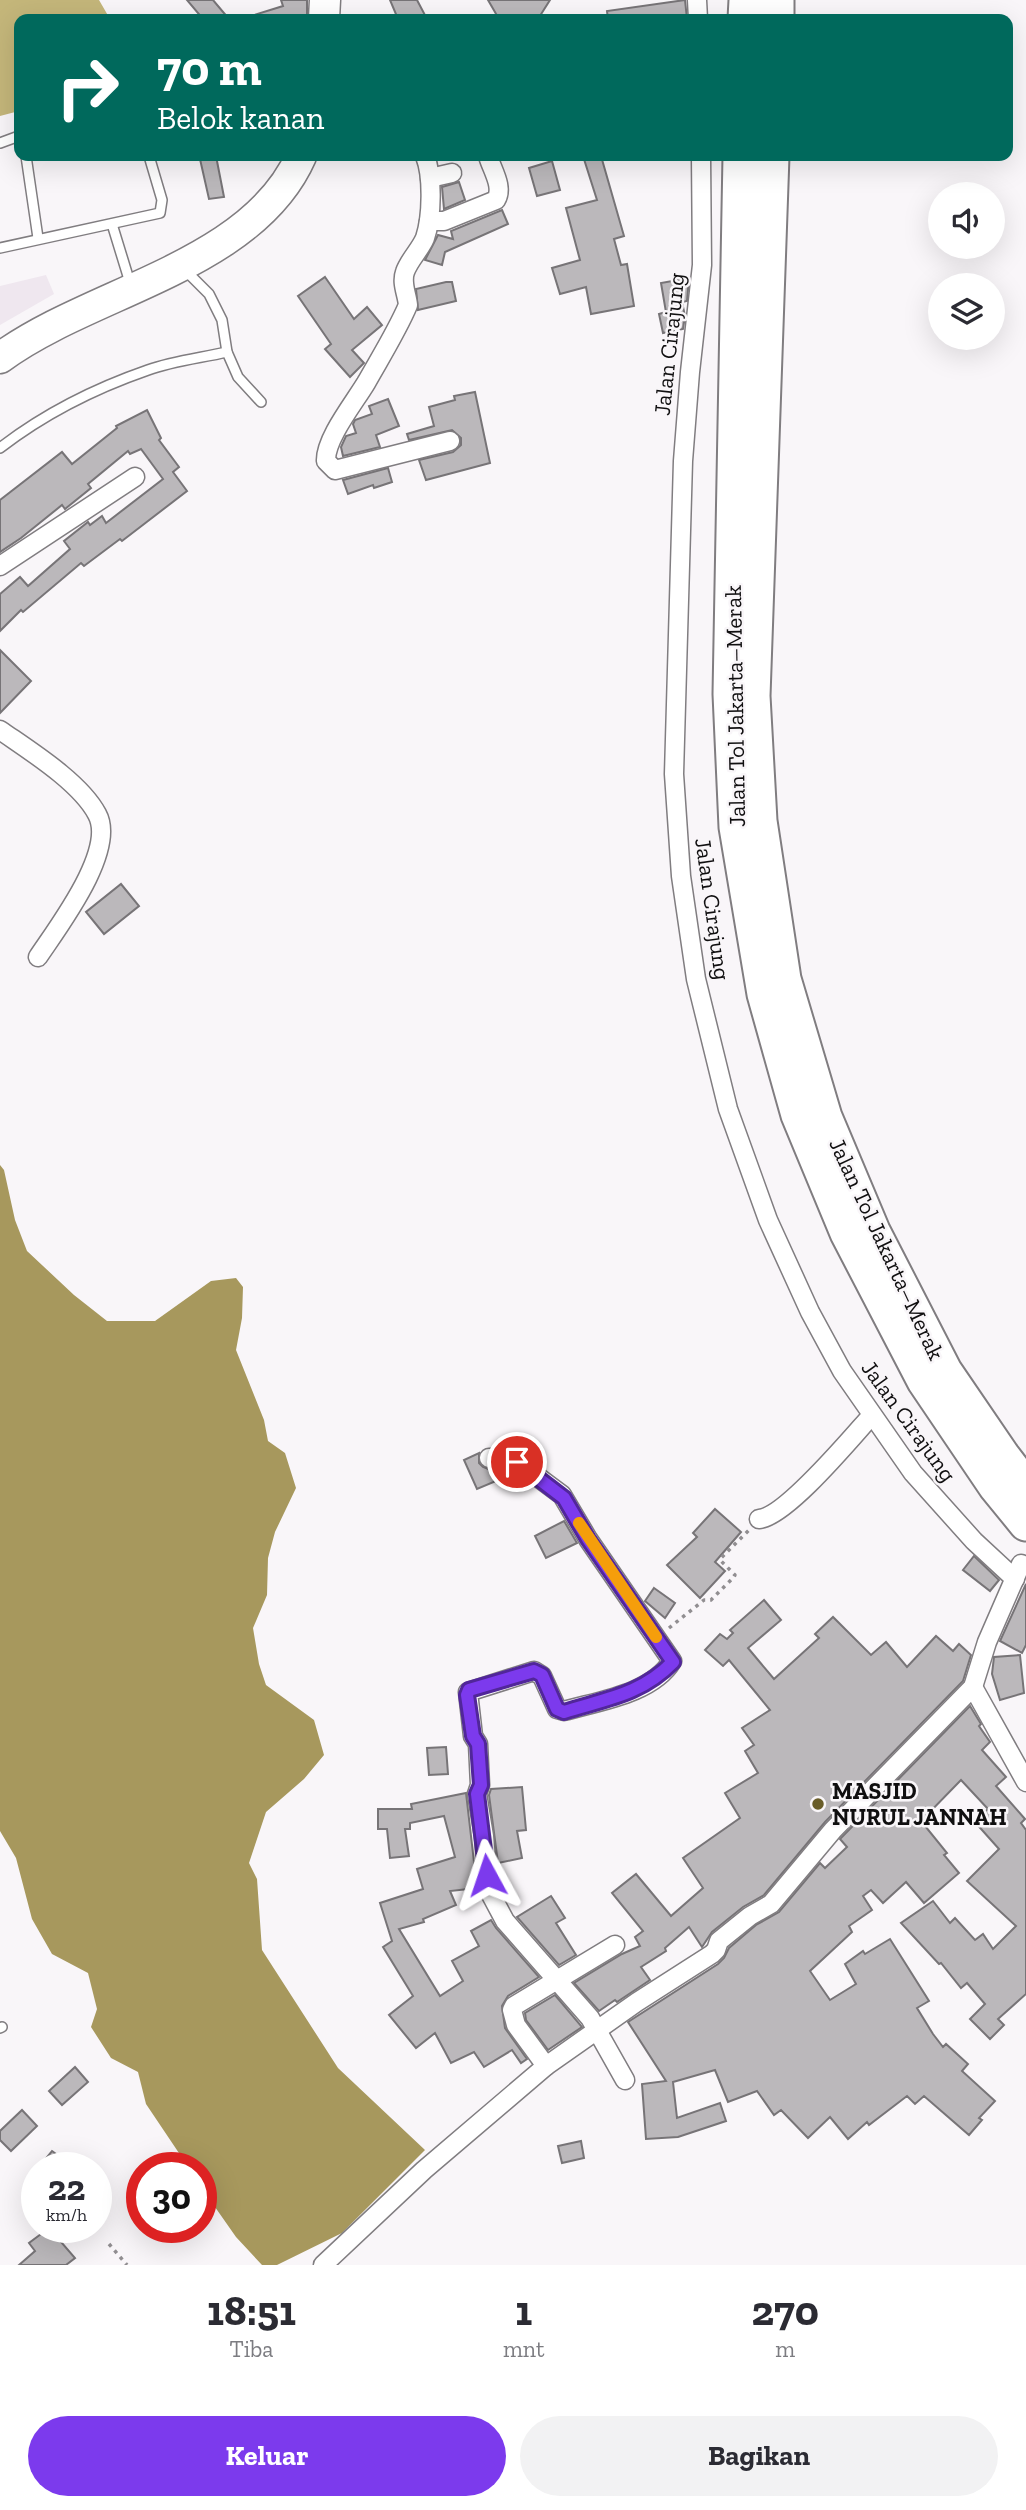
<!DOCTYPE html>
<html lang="id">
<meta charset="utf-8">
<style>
body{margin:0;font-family:"Zilla Slab",serif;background:#f2f2f3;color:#2b2b33;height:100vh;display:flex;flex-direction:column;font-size:26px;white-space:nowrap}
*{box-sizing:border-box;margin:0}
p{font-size:23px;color:#7c7c81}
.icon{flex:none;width:38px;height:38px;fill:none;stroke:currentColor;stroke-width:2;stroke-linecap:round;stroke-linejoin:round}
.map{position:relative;height:2265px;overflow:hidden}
.drawer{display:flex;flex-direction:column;background:#fff;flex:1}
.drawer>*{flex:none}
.guide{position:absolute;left:14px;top:14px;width:999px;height:147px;border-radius:14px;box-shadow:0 7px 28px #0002;background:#00695c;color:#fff;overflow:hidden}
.fabs{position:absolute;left:928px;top:182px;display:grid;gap:14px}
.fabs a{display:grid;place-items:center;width:77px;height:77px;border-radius:50%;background:#fff;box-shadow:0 7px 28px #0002;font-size:35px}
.speed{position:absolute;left:21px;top:2152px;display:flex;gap:14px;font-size:35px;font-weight:700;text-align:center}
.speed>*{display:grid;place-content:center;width:91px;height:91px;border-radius:50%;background:#fff;box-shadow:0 7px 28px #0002;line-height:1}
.speed small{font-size:18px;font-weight:400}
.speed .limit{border:10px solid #d22;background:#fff;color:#111}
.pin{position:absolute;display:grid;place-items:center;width:60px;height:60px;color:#fff;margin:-30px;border:4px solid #fff;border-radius:50%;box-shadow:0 2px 7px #0007}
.me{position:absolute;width:77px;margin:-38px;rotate:355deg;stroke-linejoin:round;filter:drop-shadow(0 0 5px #0008)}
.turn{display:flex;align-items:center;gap:24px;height:147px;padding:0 28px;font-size:32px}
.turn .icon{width:91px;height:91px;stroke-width:2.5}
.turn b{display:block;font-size:49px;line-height:60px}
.eta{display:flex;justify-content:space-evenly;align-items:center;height:119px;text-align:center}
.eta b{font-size:42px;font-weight:800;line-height:49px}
.button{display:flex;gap:14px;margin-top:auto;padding:14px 28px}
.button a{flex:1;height:80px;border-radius:42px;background:#7c3aed;color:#fff;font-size:28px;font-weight:800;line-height:80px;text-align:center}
.button a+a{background:#f2f2f3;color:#2b2b33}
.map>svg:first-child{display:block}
.built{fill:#efe7ef}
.forest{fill:#c4b67a}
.water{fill:#a7985d}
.building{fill:#bbb8bb;stroke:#777477;stroke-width:2}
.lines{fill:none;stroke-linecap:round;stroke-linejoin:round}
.service-casing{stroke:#807d80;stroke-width:12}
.minor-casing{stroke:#807d80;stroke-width:21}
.trunk-casing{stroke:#807d80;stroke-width:33}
.motorway-casing{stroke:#807d80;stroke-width:37}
.path{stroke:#918e91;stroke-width:3.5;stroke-dasharray:3.5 5;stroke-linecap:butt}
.service{stroke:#fff;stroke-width:9}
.minor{stroke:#fff;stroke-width:18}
.trunk{stroke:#fff;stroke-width:30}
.motorway{stroke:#fff;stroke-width:33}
.route-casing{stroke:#51269a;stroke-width:18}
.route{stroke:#7c3aed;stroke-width:12}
.slow{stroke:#f59e0b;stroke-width:12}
.poi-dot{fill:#695d29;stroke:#f9f6f9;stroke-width:2.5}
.labels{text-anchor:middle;stroke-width:5;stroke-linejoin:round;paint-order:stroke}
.street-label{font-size:23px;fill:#100f10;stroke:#f9f6f9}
.poi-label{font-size:23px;font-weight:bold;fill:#100f10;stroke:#f9f6f9;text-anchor:start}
</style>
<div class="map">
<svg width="1026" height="2265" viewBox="0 0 1026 2265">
<rect width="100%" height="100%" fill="#f9f6f9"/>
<!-- built -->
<polygon class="built" points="46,275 54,294 0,325 0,286"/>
<!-- forest -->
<polygon class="forest" points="0,0 99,0 110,19 19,19 19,111 0,116"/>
<!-- water -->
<polygon class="water" points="0,1165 4,1170 15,1220 27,1251 74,1295 107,1321 155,1321 211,1281 236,1278 243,1287 242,1318 236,1350 264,1420 268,1441 285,1453 296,1488 275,1532 268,1558 267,1595 253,1628 259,1664 266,1685 314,1720 324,1755 304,1779 266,1812 249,1863 257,1879 262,1950 338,2068 425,2150 342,2233 277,2265 262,2265 236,2237 201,2187 201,2168 189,2168 146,2104 138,2072 111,2058 91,2027 97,2009 88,1973 52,1954 32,1919 16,1858 0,1831"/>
<!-- building -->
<g class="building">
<polygon points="187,0 213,0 229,19 203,19"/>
<polygon points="281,0 307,0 307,19 251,19 251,16 283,6"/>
<polygon points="390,0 417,0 427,19 398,19"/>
<polygon points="488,0 550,0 538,19 499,19"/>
<polygon points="685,0 687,19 608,19 607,11"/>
<polygon points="216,156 224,197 209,199 200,159"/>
<polygon points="583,156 601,156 624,236 614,239 621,265 627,264 634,306 591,314 586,287 560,294 552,268 580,260 566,208 597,200"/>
<polygon points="552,161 560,190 537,196 529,168"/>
<polygon points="459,182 465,200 444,209 442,187"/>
<polygon points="502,210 508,224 445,252 442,265 425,260 438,235 453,239 451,231"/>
<polygon points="325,277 354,319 367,307 382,325 352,350 364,363 350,377 325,349 331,344 298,296"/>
<polygon points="689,278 687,301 682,302 685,316 683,329 663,333 659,314 666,312 661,283"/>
<polygon points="446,282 452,282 456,301 418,310 416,289"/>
<polygon points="475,392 490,463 426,480 419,460 453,452 461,445 461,438 452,430 409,440 407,434 434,426 429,407 455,400 454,396"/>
<polygon points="388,399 399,426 376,435 380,447 343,456 341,447 346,436 356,433 353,424 355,420 372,414 369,406"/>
<polygon points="147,410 161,438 159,440 179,467 173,472 187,491 122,541 120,539 84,566 81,563 23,612 21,610 0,631 0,594 20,577 28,586 70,549 64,541 88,522 90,525 102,516 106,523 163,479 141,449 130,454 128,451 88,484 91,488 65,509 62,505 21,538 0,552 0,500 62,452 72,464 117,428 116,426"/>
<polygon points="388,468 392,482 374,488 373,485 348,494 343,480"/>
<polygon points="0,650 31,681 0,713"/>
<polygon points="121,884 139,906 104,934 86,912"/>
<polygon points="479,1453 479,1463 483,1467 491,1470 496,1481 477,1489 464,1460"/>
<polygon points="715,1509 741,1532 715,1562 725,1571 700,1598 667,1565 697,1537 693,1533"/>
<polygon points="564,1521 577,1543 546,1558 535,1536"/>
<polygon points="974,1556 999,1580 990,1591 963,1570"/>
<polygon points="1026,1584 1026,1645 1022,1653 1000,1641"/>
<polygon points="654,1588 675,1603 665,1618 645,1601"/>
<polygon points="764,1600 781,1620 748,1648 774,1679 819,1638 815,1634 833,1617 871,1655 886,1642 907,1667 936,1636 953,1651 959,1644 971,1655 963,1681 825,1822 764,1895 743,1907 712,1932 702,1947 689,1927 665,1948 666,1951 641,1967 650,1980 617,2002 615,2000 599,2011 574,1983 622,1954 640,1946 635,1937 643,1931 612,1893 636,1874 671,1916 703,1888 683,1858 740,1818 725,1793 758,1773 745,1751 754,1745 742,1728 770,1710 729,1660 723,1666 705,1650 720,1634 727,1639 733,1633 730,1630"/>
<polygon points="1020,1655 1024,1693 1000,1700 992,1674 994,1657"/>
<polygon points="970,1706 981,1724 979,1726 990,1742 982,1750 1006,1777 996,1786 1025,1819 1021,1823 1026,1830 1026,1994 998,2019 1004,2025 990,2039 970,2019 985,2004 967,1983 961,1988 941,1963 939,1964 901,1923 933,1901 950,1923 955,1918 975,1940 983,1934 993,1949 1016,1926 967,1881 999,1849 974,1821 988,1809 961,1780 921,1821 947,1853 944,1855 959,1873 924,1903 906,1882 883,1903 871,1890 863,1896 872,1910 849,1926 852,1932 810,1971 830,2000 856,1984 845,1964 863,1951 865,1954 890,1939 929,2001 917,2008 933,2034 943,2047 946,2044 968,2064 962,2071 995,2101 979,2118 982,2120 969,2135 924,2096 915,2104 907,2096 869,2125 867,2122 848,2139 830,2117 808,2138 781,2110 774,2115 757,2091 728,2102 715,2070 673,2082 677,2118 720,2103 726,2121 678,2137 646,2139 642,2084 666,2081 628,2022 718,1964 724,1958 729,1948 756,1925 779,1912 820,1863 825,1868 847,1847 840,1839 841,1838"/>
<polygon points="446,1747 448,1774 429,1775 427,1748"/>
<polygon points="522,1787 526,1830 517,1831 522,1858 498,1863 489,1795 491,1789"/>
<polygon points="466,1793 477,1888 450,1891 456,1905 423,1919 424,1922 399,1929 440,1996 463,1981 452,1961 479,1946 471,1931 491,1920 496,1928 539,1977 508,1996 502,2006 505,2028 527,2059 521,2063 512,2050 484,2067 474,2052 451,2063 435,2033 416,2048 389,2015 413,1996 383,1947 392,1941 380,1903 423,1889 417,1869 455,1857 444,1816 410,1823 410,1829 405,1829 409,1856 390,1858 387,1829 378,1829 378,1809 412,1809 411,1804"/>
<polygon points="551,1896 565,1918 556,1923 576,1955 559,1965 517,1917"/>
<polygon points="555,1995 582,2027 548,2050 526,2020 525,2013"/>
<polygon points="75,2067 88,2082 62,2105 49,2091"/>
<polygon points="22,2110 37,2126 11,2151 0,2140 0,2131"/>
<polygon points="581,2141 584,2158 562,2163 558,2146"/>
<polygon points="52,2151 75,2168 38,2168"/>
<polygon points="49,2228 75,2258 66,2265 19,2265 35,2251 29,2243"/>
</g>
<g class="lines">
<defs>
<g id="service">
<polyline points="0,143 19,136"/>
<polyline points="26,156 38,238"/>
<polyline points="112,224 131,286"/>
<polyline points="0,248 160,213 162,200 149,156"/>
<polyline points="185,270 209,294 222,320 227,352 238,377 261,402"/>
<path d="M0,448C44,414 96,388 148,370C173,361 201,358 227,352"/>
<polyline points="0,2028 2,2027"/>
</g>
<g id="minor">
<polyline points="697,0 698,19"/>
<path d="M425,156C433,176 432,217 425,238C420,250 409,260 405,272C401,283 407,294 408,305C397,331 380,358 366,383C354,403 325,439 326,461L335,470L450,441"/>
<polyline points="701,156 702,265 690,372 683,461 674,774 681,876 696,979 728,1109 768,1220 810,1312 842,1371 913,1473 974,1541 1015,1579"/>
<polyline points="430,178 452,173"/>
<path d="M429,221H444L496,200C504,187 492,170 488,156"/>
<polyline points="0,566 135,477"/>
<path d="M0,730C30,751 80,782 97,814C117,850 58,927 38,957"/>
<path d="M489,1458L507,1460L523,1466L562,1495L588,1539L672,1661C652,1694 598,1701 564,1711L557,1709L542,1676L534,1671L468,1692L473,1736L478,1744L480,1785L477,1794L484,1836L489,1891L505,1921L590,2018L625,2080"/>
<path d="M759,1519C786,1517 852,1437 872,1415"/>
<polyline points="973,1687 1026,1782"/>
<polyline points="546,2066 637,2002 712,1954 716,1950 719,1941 750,1916 771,1904 833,1830 973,1687 987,1642 1021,1564"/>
<polyline points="323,2265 424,2170 546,2066 516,2025 512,2010 514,2006 615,1945"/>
</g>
<g id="trunk">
<polyline points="324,19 325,0"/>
<path d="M0,358C90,291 252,267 301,156"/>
</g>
<g id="motorway">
<polyline points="745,19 746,0"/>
<polyline points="777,19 777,0"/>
<polyline points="740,156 730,694 736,827 764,994 798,1115 847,1233 924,1381 995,1486 1026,1524"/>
<polyline points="772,156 753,696 760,821 784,979 825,1117 873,1231 945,1371 1003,1456 1026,1486"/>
</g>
</defs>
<!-- service casing -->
<use href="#service" class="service-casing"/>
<!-- minor casing -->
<use href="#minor" class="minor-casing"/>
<!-- trunk casing -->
<use href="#trunk" class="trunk-casing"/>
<!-- motorway casing -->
<use href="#motorway" class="motorway-casing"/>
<!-- path -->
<g class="path">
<polyline points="669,1628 704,1600 711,1600 734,1577 735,1575 721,1561 721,1558 749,1530"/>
<polyline points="109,2244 127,2265"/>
</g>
<!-- service -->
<use href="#service" class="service"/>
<!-- minor -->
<use href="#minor" class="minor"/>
<!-- trunk -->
<use href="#trunk" class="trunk"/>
<!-- motorway -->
<use href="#motorway" class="motorway"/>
</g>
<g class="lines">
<defs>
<path id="route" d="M487,1875L477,1794L481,1785L478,1744L473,1736L467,1695L469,1690L534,1671L542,1675L557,1709L564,1712C605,1699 641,1695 673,1662L588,1539L564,1498L517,1462"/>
</defs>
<!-- route casing -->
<use href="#route" class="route-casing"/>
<!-- route -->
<use href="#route" class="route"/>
<!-- slow -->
<polyline class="slow" points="579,1523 656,1637"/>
</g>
<!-- markers -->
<circle class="poi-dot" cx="818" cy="1804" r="7"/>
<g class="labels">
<!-- street labels -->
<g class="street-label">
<text transform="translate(669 344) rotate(-84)" y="8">Jalan Cirajung</text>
<text transform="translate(735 706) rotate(-91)" y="8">Jalan Tol Jakarta–Merak</text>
<text transform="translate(713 909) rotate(82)" y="8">Jalan Cirajung</text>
<text transform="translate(887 1249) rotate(65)" y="8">Jalan Tol Jakarta–Merak</text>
<text transform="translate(909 1421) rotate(54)" y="8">Jalan Cirajung</text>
</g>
<!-- poi labels -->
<g class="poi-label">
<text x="832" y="1799">MASJID<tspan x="832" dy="26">NURUL JANNAH</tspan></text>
</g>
</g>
</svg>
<div class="fabs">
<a><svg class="icon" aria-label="sound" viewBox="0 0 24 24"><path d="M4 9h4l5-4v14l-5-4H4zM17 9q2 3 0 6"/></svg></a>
<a><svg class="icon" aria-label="layers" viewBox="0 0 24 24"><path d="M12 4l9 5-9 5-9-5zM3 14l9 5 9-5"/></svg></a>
</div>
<div class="speed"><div>22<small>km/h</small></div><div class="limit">30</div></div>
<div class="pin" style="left:517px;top:1462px;background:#d93025"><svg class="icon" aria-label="arrive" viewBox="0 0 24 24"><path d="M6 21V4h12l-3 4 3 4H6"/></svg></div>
<svg class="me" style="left:487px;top:1875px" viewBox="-20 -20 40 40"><path d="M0-17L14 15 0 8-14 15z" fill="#7c3aed" stroke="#fff" stroke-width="4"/></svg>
<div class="guide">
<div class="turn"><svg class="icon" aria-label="right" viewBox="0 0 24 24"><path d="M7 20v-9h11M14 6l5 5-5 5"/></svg><div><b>70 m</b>Belok kanan</div></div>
</div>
</div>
<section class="drawer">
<div class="eta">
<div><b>18:51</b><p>Tiba</p></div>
<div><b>1</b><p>mnt</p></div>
<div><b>270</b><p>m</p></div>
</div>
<div class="button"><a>Keluar</a><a>Bagikan</a></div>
</section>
